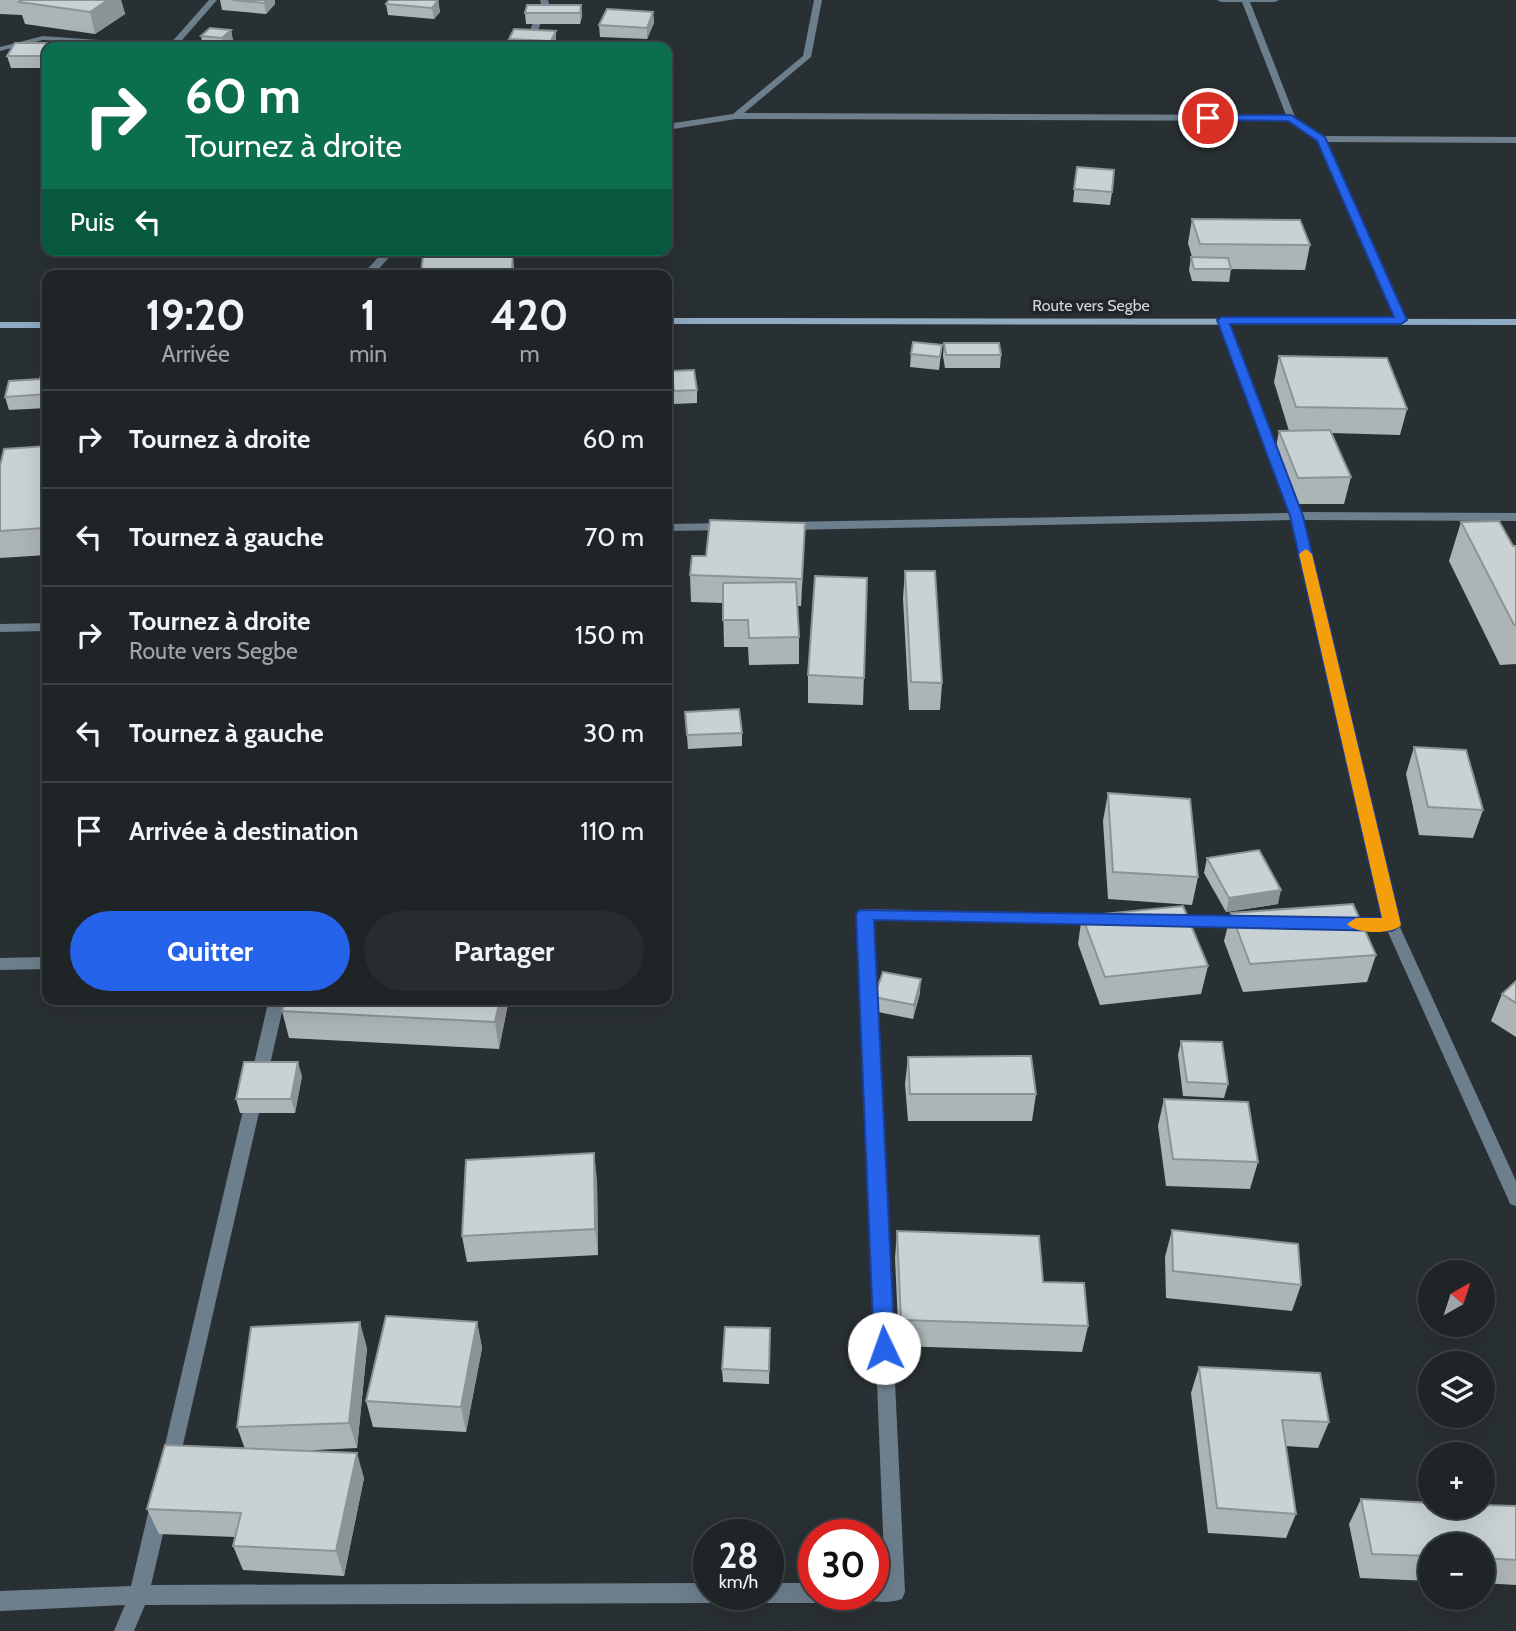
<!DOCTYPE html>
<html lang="fr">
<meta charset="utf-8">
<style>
body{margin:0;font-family:Cabin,sans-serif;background:#272c2e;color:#f1f3f6;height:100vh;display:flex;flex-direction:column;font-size:26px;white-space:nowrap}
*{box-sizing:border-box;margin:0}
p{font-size:23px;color:#a1a4a7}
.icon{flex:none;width:38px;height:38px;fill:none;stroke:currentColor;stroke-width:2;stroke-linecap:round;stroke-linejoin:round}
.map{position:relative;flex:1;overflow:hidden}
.panel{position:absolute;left:42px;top:270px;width:630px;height:735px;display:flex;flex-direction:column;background:#1f2426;border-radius:14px;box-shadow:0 7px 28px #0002,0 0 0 2px #3c4143}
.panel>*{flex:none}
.banner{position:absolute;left:42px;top:42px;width:630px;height:214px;border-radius:14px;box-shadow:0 7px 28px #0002,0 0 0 2px #3c4143;background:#0b6e4f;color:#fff;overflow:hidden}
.needle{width:46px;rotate:39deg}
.tools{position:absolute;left:1418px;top:1260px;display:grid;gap:14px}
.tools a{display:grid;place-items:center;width:77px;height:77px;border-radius:50%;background:#1f2426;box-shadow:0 7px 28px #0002,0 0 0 2px #3c4143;font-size:35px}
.speed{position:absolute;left:693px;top:1519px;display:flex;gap:14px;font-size:35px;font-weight:700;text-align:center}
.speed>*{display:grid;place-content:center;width:91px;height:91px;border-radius:50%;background:#1f2426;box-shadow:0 7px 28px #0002,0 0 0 2px #3c4143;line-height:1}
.speed small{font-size:18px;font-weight:400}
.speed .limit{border:10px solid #d22;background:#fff;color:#111}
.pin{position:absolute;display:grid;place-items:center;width:60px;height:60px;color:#fff;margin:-30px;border:4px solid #fff;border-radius:50%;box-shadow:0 2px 7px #0007}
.me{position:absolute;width:77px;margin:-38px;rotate:357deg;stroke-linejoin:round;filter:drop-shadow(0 0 5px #0008)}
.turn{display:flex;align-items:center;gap:24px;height:147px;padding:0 28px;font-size:32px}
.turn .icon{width:91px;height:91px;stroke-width:2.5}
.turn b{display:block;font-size:49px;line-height:60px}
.then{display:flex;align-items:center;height:66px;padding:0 28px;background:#0003;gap:14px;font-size:26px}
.eta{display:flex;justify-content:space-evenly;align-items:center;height:119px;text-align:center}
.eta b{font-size:42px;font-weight:700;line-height:49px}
.primary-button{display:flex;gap:14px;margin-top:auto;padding:14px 28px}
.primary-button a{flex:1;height:80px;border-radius:42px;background:#2563eb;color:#fff;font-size:28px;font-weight:700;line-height:80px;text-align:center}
.primary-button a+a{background:#272c2e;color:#f1f3f6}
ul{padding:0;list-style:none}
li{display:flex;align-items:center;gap:21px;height:98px;padding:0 28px;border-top:2px solid #3c4143}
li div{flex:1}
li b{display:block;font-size:26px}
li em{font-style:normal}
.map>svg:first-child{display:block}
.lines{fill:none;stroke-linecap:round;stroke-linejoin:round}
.minor{fill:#6d7e8d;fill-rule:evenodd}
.secondary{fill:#8faac3;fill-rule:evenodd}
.wall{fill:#acb5b6}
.shaded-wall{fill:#8c9394}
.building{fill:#c8d2d4;stroke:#8c9394;stroke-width:2}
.route{fill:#2563eb;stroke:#184099;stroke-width:2}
.slow{fill:#f59e0b}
.labels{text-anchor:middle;stroke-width:7;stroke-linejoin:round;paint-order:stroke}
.far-street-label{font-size:16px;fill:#d2d6d8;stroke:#202629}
</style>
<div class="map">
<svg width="1516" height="1631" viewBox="0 0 1516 1631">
<rect width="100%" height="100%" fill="#293033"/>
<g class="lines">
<!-- minor -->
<g class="minor">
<polygon points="209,0 217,0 176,47 43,40 0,51 0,47 43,36 169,45"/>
<polygon points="540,0 548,0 549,3 531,47 523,47 541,3"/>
<polygon points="814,0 822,0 811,57 744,113 1286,115 1242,2 1221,2 1217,0 1279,0 1275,2 1250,2 1295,117 1324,136 1516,137 1516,143 1328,142 1406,320 1401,323 1396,320 1318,140 1289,121 736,119 667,130 667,124 733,114 803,56"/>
<polygon points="385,250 396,250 373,275 362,275"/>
<polygon points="1222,317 1227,320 1302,512 1516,513 1516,521 1304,520 1399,925 1516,1181 1516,1206 1510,1204 1508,1199 1387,930 1345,929 1340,928 1338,924 1340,920 1345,919 1383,919 1292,520 787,530 781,526 787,522 1290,513 1217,320"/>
<polygon points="728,523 732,524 732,530 667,531 667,524"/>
<polygon points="47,623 47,631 0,632 0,624"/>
<path d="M865,909L1100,914L1105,915L1107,919L1105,923L1100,924L873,920L905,1592L902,1599C891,1603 877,1603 866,1599L864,1594H873V1582H885L858,914L860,910Z"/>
<polygon points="1173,915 1247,917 1252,918 1254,922 1252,926 1247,927 1173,925 1168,924 1166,920 1168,916"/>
<polygon points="47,957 47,969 0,970 0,958"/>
<polygon points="269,999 285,999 179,1462 177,1468 170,1471 163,1468 161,1462"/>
<polygon points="159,1500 166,1503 169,1509 151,1585 709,1583 709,1594 718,1594 716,1600 709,1603 145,1605 134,1631 114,1631 125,1605 0,1611 0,1591 131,1586 149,1509 152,1503"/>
<polygon points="768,1583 814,1583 814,1594 823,1594 821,1600 814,1603 768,1603 761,1600 759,1594 768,1594"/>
</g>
<!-- secondary -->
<g class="secondary">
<polygon points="667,318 1516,319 1516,325 667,324"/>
<rect x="0" y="322" width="47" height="6"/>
</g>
</g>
<!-- wall -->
<g class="wall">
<polygon points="0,0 121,0 125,14 95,34 25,24 22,15 0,14"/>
<polygon points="220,0 275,0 275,4 266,14 222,10"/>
<polygon points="438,0 440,12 434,19 388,15 386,4"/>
<polygon points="581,5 582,16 580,24 526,24 525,13"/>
<polygon points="653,12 654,23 647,39 600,37 599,25"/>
<polygon points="514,29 556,42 554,47 510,47 509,39"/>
<polygon points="231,30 233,41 227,47 203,47 201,36"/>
<polygon points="49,43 51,47 47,47 45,68 11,68 7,56"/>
<polygon points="1077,167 1112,192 1110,205 1073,202"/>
<polygon points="1192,219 1310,245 1305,270 1231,269 1229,282 1192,281 1189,270 1191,257 1192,257 1188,243"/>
<polygon points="423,256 513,261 515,275 422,275"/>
<polygon points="944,343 1001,355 1000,368 945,368 943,356"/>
<polygon points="942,345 939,370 910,367 911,354"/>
<polygon points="1279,356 1407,409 1400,435 1331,433 1351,477 1344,504 1292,504 1274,457 1279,431 1289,431 1274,382"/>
<polygon points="47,363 47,408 9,410 5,397 40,379"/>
<polygon points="671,371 697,390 697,403 674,404"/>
<polygon points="47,446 47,555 0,558 0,466"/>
<polygon points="1461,522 1513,546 1516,546 1516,664 1500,665 1449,561"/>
<polygon points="804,550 801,606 797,606 799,637 799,664 749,665 748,647 724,647 723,603 691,602 690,575 706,556"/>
<polygon points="905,571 942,683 940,710 909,710 903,598"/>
<polygon points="867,578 863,705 808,703 808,675"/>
<polygon points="685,712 742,733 742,746 688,749"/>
<polygon points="1414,747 1483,810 1473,838 1419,835 1406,774"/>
<polygon points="1108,793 1198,877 1192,905 1108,899 1103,821"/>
<polygon points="1207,858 1278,904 1226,912 1204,873"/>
<polygon points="1231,913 1376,955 1367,982 1243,992 1224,941"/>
<polygon points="1082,916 1208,966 1201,994 1100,1005 1078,944"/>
<polygon points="1516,981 1516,1037 1491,1021 1502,994"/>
<polygon points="920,993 913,1019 873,1011 874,997"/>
<polygon points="509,999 499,1049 289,1038 282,1011"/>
<polygon points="1181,1041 1228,1084 1224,1098 1183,1096 1178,1055"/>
<polygon points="908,1057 1036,1094 1032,1121 908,1121 905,1084"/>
<polygon points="302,1076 295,1113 240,1113 236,1099"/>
<polygon points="1164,1099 1258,1162 1250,1189 1166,1186 1158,1126"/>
<polygon points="597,1180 598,1255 467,1262 462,1236"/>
<polygon points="1172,1230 1301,1285 1292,1311 1166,1298 1165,1257"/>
<polygon points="897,1231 1043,1282 1088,1326 1082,1352 899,1346 895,1258"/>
<polygon points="477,1322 482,1348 466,1432 373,1427 366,1401"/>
<polygon points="770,1328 769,1384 723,1382 722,1369"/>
<polygon points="367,1348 357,1448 294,1451 364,1478 344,1576 243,1570 233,1546 235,1537 159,1534 147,1509 245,1449 237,1427"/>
<polygon points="1199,1367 1329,1422 1318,1448 1285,1446 1296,1514 1286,1538 1208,1533 1191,1393"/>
<polygon points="1361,1499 1516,1506 1516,1585 1482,1583 1482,1545 1430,1545 1430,1581 1360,1578 1349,1524"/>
</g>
<!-- shaded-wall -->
<g class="shaded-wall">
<polygon points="108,0 121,0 125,14 95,34 90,12"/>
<polygon points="267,0 275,0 275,4 266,14 264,3"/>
<polygon points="438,0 440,12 434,19 432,8"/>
<polygon points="581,5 582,16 580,24 580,13"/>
<polygon points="653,12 654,23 647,39 647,28"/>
<polygon points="231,30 233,41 227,47 224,47 222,38"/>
<polygon points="556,31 556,42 554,47 552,47 551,41"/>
<polygon points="49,43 51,47 47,47 47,64 45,68 42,56"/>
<polygon points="512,250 514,250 513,261 515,275 513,275"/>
<polygon points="47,511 47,539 44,528"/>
<polygon points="805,523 804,550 801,606 802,579"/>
<polygon points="1281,890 1278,904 1226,912 1229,898"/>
<polygon points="921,979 920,993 913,1019 914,1005"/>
<polygon points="500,999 509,999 499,1049 495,1022"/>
<polygon points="298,1062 302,1076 295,1113 291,1099"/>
<polygon points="594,1153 597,1180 598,1255 595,1229"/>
<polygon points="360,1322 367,1348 357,1448 349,1423"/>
<polygon points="477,1322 482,1348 466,1432 461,1407"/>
<polygon points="357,1453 364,1478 344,1576 336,1551"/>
</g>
<!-- building -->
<g class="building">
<polygon points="21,0 108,0 90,12 19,2"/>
<polygon points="232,0 267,0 264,3"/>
<polygon points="389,0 438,0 432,8 386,4"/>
<polygon points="527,5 581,5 580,13 525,13"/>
<polygon points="607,9 653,12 647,28 599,25"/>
<polygon points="210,28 231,30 222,38 201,36"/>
<polygon points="514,29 556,31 551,41 509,39"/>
<polygon points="15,43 49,43 42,56 7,56"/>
<polygon points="1077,167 1114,170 1112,192 1074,189"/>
<polygon points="1192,219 1300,220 1310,245 1200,244"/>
<polygon points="469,250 512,250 512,253 469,255"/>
<polygon points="513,253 512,270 421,273 423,256"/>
<polygon points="1191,257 1228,258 1231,269 1194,269"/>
<polygon points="913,342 942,345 940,357 911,354"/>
<polygon points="944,343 999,343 1001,355 946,355"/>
<polygon points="1279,356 1387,358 1407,409 1296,407"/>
<polygon points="44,363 47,363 47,394 5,397 9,381 40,379"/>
<polygon points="694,370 697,390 674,391 671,371"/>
<polygon points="1330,430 1351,477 1298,478 1279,431"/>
<polygon points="47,446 47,511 44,528 0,531 0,466 4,449"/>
<polygon points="710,520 805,523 802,579 690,575 692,556 706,556"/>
<polygon points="1499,521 1513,546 1516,546 1516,625 1514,625 1461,522"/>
<polygon points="905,571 935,571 942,683 911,682"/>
<polygon points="815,576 867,578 864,678 808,675"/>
<polygon points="796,582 799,637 749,638 748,620 723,620 723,583"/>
<polygon points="739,709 742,733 687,735 685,712"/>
<polygon points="1414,747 1466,750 1483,810 1428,807"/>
<polygon points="1108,793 1190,799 1198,877 1113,872"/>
<polygon points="1259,850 1281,890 1229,898 1207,858"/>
<polygon points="1353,904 1376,955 1250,964 1231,913"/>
<polygon points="1183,906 1208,966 1105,977 1082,916"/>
<polygon points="883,972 921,979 914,1005 874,997"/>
<polygon points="1516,981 1516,1003 1502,994"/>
<polygon points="285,999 500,999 495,1022 282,1011"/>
<polygon points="1181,1041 1222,1042 1228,1084 1187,1082"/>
<polygon points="1031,1056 1036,1094 910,1094 908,1057"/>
<polygon points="244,1062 298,1062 291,1099 236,1099"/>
<polygon points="1164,1099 1248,1102 1258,1162 1173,1159"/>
<polygon points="594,1153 595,1229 462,1236 466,1160"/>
<polygon points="1172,1230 1298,1244 1301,1285 1173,1271"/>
<polygon points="897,1231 1039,1236 1043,1282 1084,1283 1088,1326 901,1320"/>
<polygon points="386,1316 477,1322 461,1407 366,1401"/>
<polygon points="360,1322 349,1423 237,1427 251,1327"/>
<polygon points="725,1327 770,1328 769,1371 722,1369"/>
<polygon points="1199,1367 1320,1373 1329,1422 1282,1420 1296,1514 1217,1508"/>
<polygon points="165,1445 357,1453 336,1551 233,1546 241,1513 147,1509"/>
<polygon points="1361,1499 1430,1503 1430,1507 1482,1507 1482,1505 1516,1506 1516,1560 1482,1558 1482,1545 1430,1545 1430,1556 1372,1554"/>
</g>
<!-- route -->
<polygon class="route" points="1208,115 1291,115 1325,137 1407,320 1401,324 1230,324 1303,516 1401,925 1392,931 874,920 895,1348 892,1354 884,1357 877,1354 874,1348 856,914 859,910 1382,918 1290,516 1217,320 1222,317 1394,317 1317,141 1288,121 1204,120 1204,116"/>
<!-- slow -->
<path class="slow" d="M1306,549L1312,554L1401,925C1393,935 1355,934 1347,924L1356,918H1382L1299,554Z"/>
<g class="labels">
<!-- far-street labels -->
<g class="far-street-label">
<text x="1091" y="311">Route vers Segbe</text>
</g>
</g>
</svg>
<div class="tools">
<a><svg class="needle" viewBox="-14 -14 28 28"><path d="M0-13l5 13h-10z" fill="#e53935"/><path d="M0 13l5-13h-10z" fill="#a1a4a7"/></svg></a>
<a><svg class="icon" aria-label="layers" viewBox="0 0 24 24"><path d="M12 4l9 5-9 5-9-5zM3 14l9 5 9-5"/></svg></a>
<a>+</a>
<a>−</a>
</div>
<div class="speed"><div>28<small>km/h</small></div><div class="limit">30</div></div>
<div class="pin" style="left:1208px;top:118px;background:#d93025"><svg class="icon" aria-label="arrive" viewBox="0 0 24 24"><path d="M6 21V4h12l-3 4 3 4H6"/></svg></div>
<svg class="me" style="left:884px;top:1348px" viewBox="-20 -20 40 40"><circle r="19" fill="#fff"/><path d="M0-13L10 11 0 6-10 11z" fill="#2563eb"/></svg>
<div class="banner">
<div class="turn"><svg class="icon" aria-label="right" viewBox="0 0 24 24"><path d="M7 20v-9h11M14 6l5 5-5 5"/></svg><div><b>60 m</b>Tournez à droite</div></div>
<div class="then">Puis<svg class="icon" aria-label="left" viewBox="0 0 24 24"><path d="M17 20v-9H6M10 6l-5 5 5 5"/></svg></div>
</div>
<section class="panel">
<div class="eta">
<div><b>19:20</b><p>Arrivée</p></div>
<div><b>1</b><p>min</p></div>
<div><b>420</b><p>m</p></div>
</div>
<ul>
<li><svg class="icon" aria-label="right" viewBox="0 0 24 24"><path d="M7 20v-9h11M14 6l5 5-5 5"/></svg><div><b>Tournez à droite</b></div><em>60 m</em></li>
<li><svg class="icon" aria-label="left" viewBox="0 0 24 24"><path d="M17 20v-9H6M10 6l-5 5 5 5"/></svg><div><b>Tournez à gauche</b></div><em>70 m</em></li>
<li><svg class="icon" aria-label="right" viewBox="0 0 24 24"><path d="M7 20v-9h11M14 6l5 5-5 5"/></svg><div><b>Tournez à droite</b><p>Route vers Segbe</p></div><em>150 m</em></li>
<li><svg class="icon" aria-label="left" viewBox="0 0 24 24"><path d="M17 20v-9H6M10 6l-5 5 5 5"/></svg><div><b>Tournez à gauche</b></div><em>30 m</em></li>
<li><svg class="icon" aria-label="arrive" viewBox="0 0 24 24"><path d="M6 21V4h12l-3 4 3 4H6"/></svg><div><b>Arrivée à destination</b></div><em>110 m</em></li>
</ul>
<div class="primary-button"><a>Quitter</a><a>Partager</a></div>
</section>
</div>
